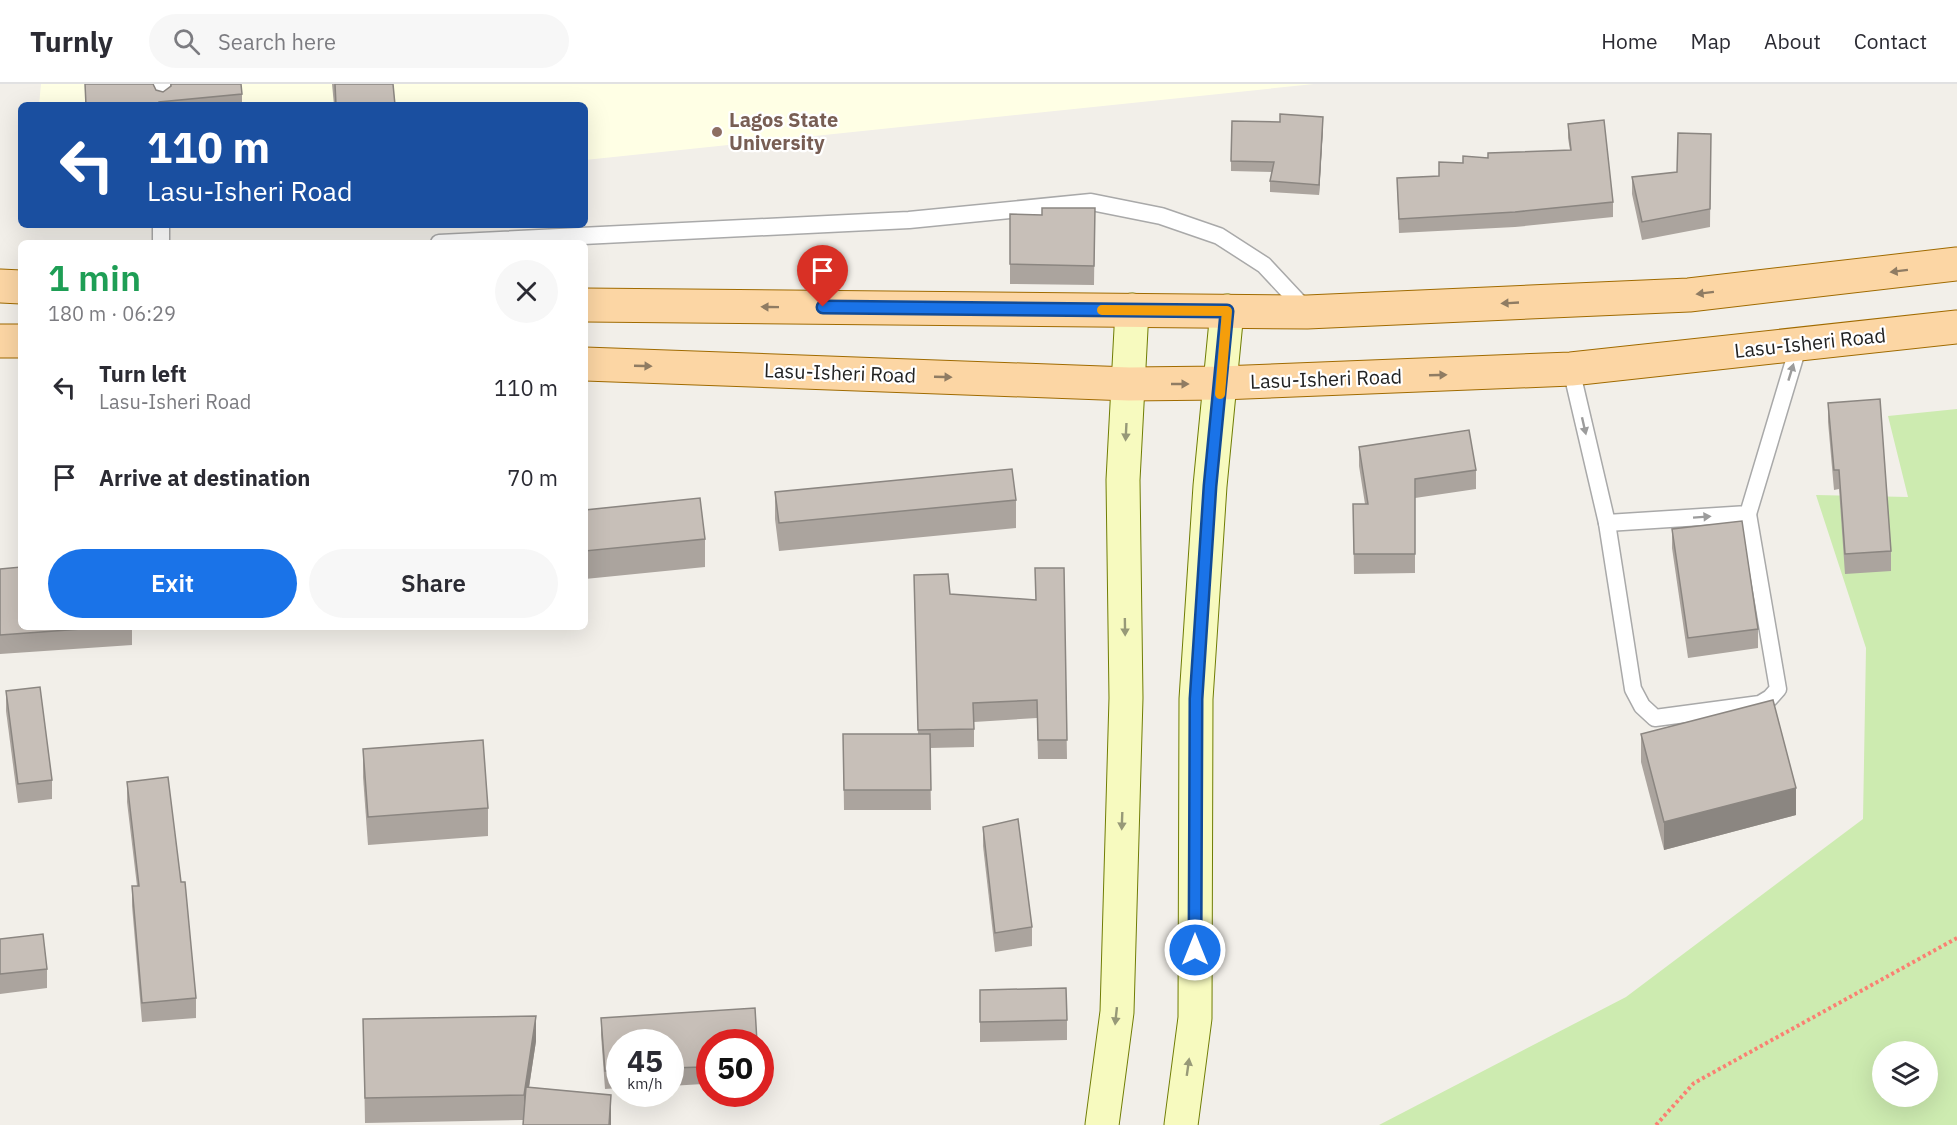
<!DOCTYPE html>
<meta charset="utf-8">
<style>
body{margin:0;font-family:"IBM Plex Sans",sans-serif;background:#f7f7f7;color:#2b2b33;height:100vh;display:flex;flex-direction:column;font-size:22px;white-space:nowrap}
*{box-sizing:border-box;margin:0}
p{font-size:20px;color:#7c7c81}
.icon{flex:none;width:33px;height:33px;fill:none;stroke:currentColor;stroke-width:2;stroke-linecap:round;stroke-linejoin:round}
.map{position:relative;flex:1;overflow:hidden}
.panel{position:absolute;left:18px;top:156px;width:570px;height:390px;display:flex;flex-direction:column;background:#fff;border-radius:9px;box-shadow:0 6px 24px #0002}
.panel>*{flex:none}
.guide{position:absolute;left:18px;top:18px;width:570px;height:126px;border-radius:9px;box-shadow:0 6px 24px #0002;background:#1a4fa0;color:#fff;overflow:hidden}
.tools{position:absolute;left:1872px;top:957px;display:grid;gap:12px}
.tools a{display:grid;place-items:center;width:66px;height:66px;border-radius:50%;background:#fff;box-shadow:0 6px 24px #0002;font-size:30px}
.speed{position:absolute;left:606px;top:945px;display:flex;gap:12px;font-size:30px;font-weight:700;text-align:center}
.speed>*{display:grid;place-content:center;width:78px;height:78px;border-radius:50%;background:#fff;box-shadow:0 6px 24px #0002;line-height:1}
.speed small{font-size:15px;font-weight:400}
.speed .limit{border:9px solid #d22;background:#fff;color:#111}
.pin{position:absolute;display:grid;place-items:center;width:51px;height:51px;color:#fff;margin:-62px -26px;border-radius:50% 50% 50% 0;rotate:-45deg;box-shadow:0 0 6px #0007}
.pin .icon{rotate:45deg}
.me{position:absolute;width:66px;margin:-33px;rotate:0deg;stroke-linejoin:round;filter:drop-shadow(0 0 4px #0008)}
.turn{display:flex;align-items:center;gap:21px;height:126px;padding:0 30px;font-size:27px}
.turn .icon{width:78px;height:78px;stroke-width:2.5}
.turn b{display:block;font-size:42px;line-height:51px}
.round{display:grid;place-items:center;flex:none;width:63px;height:63px;border-radius:32px;background:#f7f7f7}
.head{display:flex;align-items:center;justify-content:space-between;height:102px;padding:0 30px}
h1{font-size:36px;font-weight:600;line-height:45px;color:#1e9e55}
.primary-button{display:flex;gap:12px;margin-top:auto;padding:12px 30px}
.primary-button a{flex:1;height:69px;border-radius:36px;background:#1a73e8;color:#fff;font-size:24px;font-weight:600;line-height:69px;text-align:center}
.primary-button a+a{background:#f7f7f7;color:#2b2b33}
ul{padding:0;list-style:none}
li{display:flex;align-items:center;gap:18px;height:90px;padding:0 30px}
li div{flex:1}
li b{display:block;font-size:22px}
li em{font-style:normal}
header{display:flex;align-items:center;gap:36px;box-sizing:border-box;height:84px;padding:0 30px;background:#fff;border-bottom:2px solid #e1e1e2}
header strong{font-size:28px}
nav{display:flex;gap:33px;margin-inline-start:auto;font-size:21px}
.search{width:420px;height:54px;background:#f7f7f7;display:flex;align-items:center;gap:15px;box-sizing:border-box;padding:0 21px;border-radius:33px;color:#7c7c81;font-size:22px}
.map>svg:first-child{display:block}
.education{fill:#ffffe5}
.grass{fill:#cdebb0;fill-rule:evenodd}
.lines{fill:none;stroke-linecap:round;stroke-linejoin:round}
.lane-casing{stroke:#a9a9a9;stroke-width:19}
.secondary-casing{stroke:#707d05;stroke-width:35}
.primary-casing{stroke:#a06b00;stroke-width:35}
.path{stroke:#fa8072;stroke-width:4;stroke-dasharray:3 3;stroke-linecap:butt}
.lane{stroke:#fff;stroke-width:16}
.secondary{stroke:#f7fabf;stroke-width:33}
.primary{stroke:#fcd6a4;stroke-width:33}
.wall{fill:#aba49e}
.shaded-wall{fill:#8b8681}
.building{fill:#c7bfb8;stroke:#8b8681;stroke-width:1.5}
.oneway{fill:#8f7c63}
.oneway2{fill:#9c9c9c}
.oneway3{fill:#979978}
.route-casing{stroke:#114b97;stroke-width:15}
.route{stroke:#1a73e8;stroke-width:10}
.slow{stroke:#f59e0b;stroke-width:10}
.education-dot{fill:#8d6e63;stroke:#fff;stroke-width:2}
.labels{text-anchor:middle;stroke-width:4.5;stroke-linejoin:round;paint-order:stroke}
.education-label{font-size:20px;font-weight:bold;fill:#785e54;stroke:#fff;text-anchor:start}
.street-label{font-size:20px;fill:#222;stroke:#fff}
</style>
<header>
<strong>Turnly</strong>
<div class="search"><svg class="icon" aria-label="search" viewBox="0 0 24 24"><circle cx="10" cy="10" r="6"/><path d="M15 15l6 6"/></svg>Search here</div>
<nav><a>Home</a><a>Map</a><a>About</a><a>Contact</a></nav>
</header>
<div class="map">
<svg width="1957" height="1041" viewBox="0 0 1957 1041">
<rect width="100%" height="100%" fill="#f2efe9"/>
<!-- education -->
<polygon class="education" points="41,0 1314,0 585,76 585,21 39,21"/>
<!-- grass -->
<path class="grass" d="M1957,325V1041H1379L1626,913L1863,735L1866,564L1816,411L1908,413L1888,332ZM1882,968H1928V1012H1882Z"/>
<g class="lines">
<defs>
<g id="lane">
<polyline points="162,21 162,0"/>
<polyline points="161,159 161,141"/>
<polyline points="439,159 909,136 1091,118 1161,132 1219,152 1264,181 1306,226"/>
<polyline points="1571,285 1607,439 1748,430 1799,260"/>
<polyline points="1607,439 1633,605 1642,622 1655,634 1760,620 1770,614 1778,605 1748,430"/>
</g>
<g id="secondary">
<polyline points="1102,1041 1117,928 1126,614 1123,396 1132,226"/>
<polyline points="1181,1041 1195,934 1196,615 1210,402 1227,227"/>
</g>
<g id="primary">
<polyline points="0,202 21,203"/>
<polyline points="585,221 1307,228 1689,211 1957,180"/>
<polyline points="0,257 21,257"/>
<polyline points="585,280 1129,300 1221,299 1571,285 1957,243"/>
</g>
</defs>
<!-- lane casing -->
<use href="#lane" class="lane-casing"/>
<!-- secondary casing -->
<use href="#secondary" class="secondary-casing"/>
<!-- primary casing -->
<use href="#primary" class="primary-casing"/>
<!-- path -->
<polyline class="path" points="1656,1041 1694,999 1957,854"/>
<!-- lane -->
<use href="#lane" class="lane"/>
<!-- secondary -->
<use href="#secondary" class="secondary"/>
<!-- primary -->
<use href="#primary" class="primary"/>
</g>
<!-- wall -->
<g class="wall">
<polygon points="85,0 153,0 156,6 163,8 242,10 242,21 85,21"/>
<polygon points="332,0 393,0 395,21 334,21"/>
<polygon points="1280,38 1323,43 1319,111 1270,108 1270,97 1272,88 1231,87 1231,77"/>
<polygon points="1568,40 1613,118 1613,133 1515,143 1399,149 1397,94 1439,92 1463,79 1488,74 1570,66 1568,54"/>
<polygon points="1711,50 1710,143 1642,156 1632,110 1632,93 1677,88"/>
<polygon points="1095,124 1094,201 1010,200 1010,130 1042,131"/>
<polygon points="1828,319 1891,467 1891,487 1845,490 1839,405 1834,406 1828,338"/>
<polygon points="1359,363 1476,386 1476,405 1415,414 1415,489 1354,490 1353,420 1365,420 1359,382"/>
<polygon points="775,408 1016,416 1016,444 779,467 775,435"/>
<polygon points="585,426 705,455 705,483 585,495"/>
<polygon points="1672,445 1758,545 1758,564 1688,574 1672,464"/>
<polygon points="1064,484 1067,675 1038,675 1037,634 974,638 974,663 930,664 931,726 844,726 843,650 918,650 914,491 950,510 1036,516"/>
<polygon points="0,485 21,543 132,543 132,561 0,570"/>
<polygon points="6,607 52,696 52,715 18,719 6,627"/>
<polygon points="1641,650 1796,731 1664,766 1641,678"/>
<polygon points="363,665 488,724 488,752 368,761 363,693"/>
<polygon points="127,698 196,914 196,934 142,938 132,822 132,802 137,802 127,718"/>
<polygon points="983,743 1032,843 1032,862 995,868 983,762"/>
<polygon points="0,855 47,885 47,904 0,910"/>
<polygon points="980,906 1067,936 1067,956 980,958"/>
<polygon points="601,934 710,958 710,994 703,995 703,1000 670,1002 670,958 620,958 620,1004 605,1005 601,951"/>
<polygon points="363,935 536,957 529,1003 611,1011 611,1041 523,1041 523,1036 365,1039"/>
</g>
<!-- shaded-wall -->
<g class="shaded-wall">
<polygon points="1323,33 1323,43 1319,111 1319,101"/>
<polygon points="1796,704 1796,731 1664,766 1664,738"/>
<polygon points="536,932 536,957 524,1036 524,1011"/>
<polygon points="611,1011 611,1041 609,1041"/>
</g>
<!-- building -->
<g class="building">
<polygon points="85,0 153,0 156,6 163,8 171,2 171,0 241,0 242,10 159,18 159,21 86,21"/>
<polygon points="335,0 393,0 395,21 336,21"/>
<polygon points="1280,30 1323,33 1319,101 1270,97 1274,78 1231,77 1232,37 1280,38"/>
<polygon points="1604,36 1613,118 1515,128 1399,135 1397,94 1439,92 1439,78 1463,79 1463,72 1488,74 1488,69 1571,66 1568,40"/>
<polygon points="1678,49 1711,50 1710,125 1642,138 1632,93 1677,88"/>
<polygon points="1042,124 1095,124 1094,182 1010,180 1010,130 1042,131"/>
<polygon points="1880,315 1891,467 1845,470 1839,386 1834,386 1828,319"/>
<polygon points="1469,346 1476,386 1415,395 1415,470 1354,470 1353,420 1368,420 1359,363"/>
<polygon points="1012,385 1016,416 779,439 775,408"/>
<polygon points="700,414 705,455 585,467 585,426"/>
<polygon points="1742,437 1758,545 1688,554 1672,445"/>
<polygon points="21,483 21,543 109,543 0,551 0,485"/>
<polygon points="1035,484 1064,484 1067,656 1038,656 1037,616 973,619 974,645 918,646 914,491 948,490 950,510 1036,516"/>
<polygon points="40,603 52,696 18,700 6,607"/>
<polygon points="1773,616 1796,704 1664,738 1641,650"/>
<polygon points="843,650 930,650 931,706 844,706"/>
<polygon points="483,656 488,724 368,733 363,665"/>
<polygon points="168,693 181,798 185,798 196,914 142,919 132,802 139,802 127,698"/>
<polygon points="1018,735 1032,843 995,849 983,743"/>
<polygon points="43,850 47,885 0,890 0,855"/>
<polygon points="1066,904 1067,936 980,938 980,906"/>
<polygon points="755,924 757,958 710,958 710,977 703,977 703,983 670,984 670,958 620,958 620,987 605,987 601,934"/>
<polygon points="536,932 524,1011 365,1014 363,935"/>
<polygon points="526,1003 611,1011 609,1041 523,1041"/>
</g>
<!-- one-way arrows -->
<defs><path id="oneway-solid" d="M-6-.8H1V-3.2L6.5 0L1 3.2V.8H-6Z" transform="scale(1.5)"/></defs>
<g class="oneway">
<use href="#oneway-solid" transform="translate(1899 187) rotate(173)"/>
<use href="#oneway-solid" transform="translate(1705 209) rotate(173)"/>
<use href="#oneway-solid" transform="translate(1510 219) rotate(177)"/>
<use href="#oneway-solid" transform="translate(770 223) rotate(-179)"/>
<use href="#oneway-solid" transform="translate(643 282) rotate(2)"/>
<use href="#oneway-solid" transform="translate(1438 291) rotate(-2)"/>
<use href="#oneway-solid" transform="translate(943 293) rotate(2)"/>
<use href="#oneway-solid" transform="translate(1180 300)"/>
</g>
<g class="oneway2">
<use href="#oneway-solid" transform="translate(1791 288) rotate(-73)"/>
<use href="#oneway-solid" transform="translate(1584 342) rotate(77)"/>
<use href="#oneway-solid" transform="translate(1702 433) rotate(-4)"/>
</g>
<g class="oneway3">
<use href="#oneway-solid" transform="translate(1126 348) rotate(93)"/>
<use href="#oneway-solid" transform="translate(1125 543) rotate(89)"/>
<use href="#oneway-solid" transform="translate(1122 737) rotate(92)"/>
<use href="#oneway-solid" transform="translate(1116 932) rotate(96)"/>
<use href="#oneway-solid" transform="translate(1188 983) rotate(-82)"/>
</g>
<g class="lines">
<defs>
<polyline id="route" points="823,223 1227,227 1210,402 1196,615 1195,866"/>
</defs>
<!-- route casing -->
<use href="#route" class="route-casing"/>
<!-- route -->
<use href="#route" class="route"/>
<!-- slow -->
<polyline class="slow" points="1102,226 1227,227 1220,310"/>
</g>
<!-- markers -->
<circle class="education-dot" cx="717" cy="48" r="6"/>
<g class="labels">
<!-- education labels -->
<g class="education-label">
<text x="729" y="43">Lagos State<tspan x="729" dy="23">University</tspan></text>
</g>
<!-- street labels -->
<g class="street-label">
<text transform="translate(1810 259) rotate(-6)" y="7">Lasu-Isheri Road</text>
<text transform="translate(840 289) rotate(2)" y="7">Lasu-Isheri Road</text>
<text transform="translate(1326 295) rotate(-2)" y="7">Lasu-Isheri Road</text>
</g>
</g>
</svg>
<div class="tools">
<a><svg class="icon" aria-label="layers" viewBox="0 0 24 24"><path d="M12 4l9 5-9 5-9-5zM3 14l9 5 9-5"/></svg></a>
</div>
<div class="speed"><div>45<small>km/h</small></div><div class="limit">50</div></div>
<div class="pin" style="left:823px;top:223px;background:#d93025"><svg class="icon" aria-label="arrive" viewBox="0 0 24 24"><path d="M6 21V4h12l-3 4 3 4H6"/></svg></div>
<svg class="me" style="left:1195px;top:866px" viewBox="-20 -20 40 40"><circle r="17" fill="#1a73e8" stroke="#fff" stroke-width="3"/><path d="M0-11L8 9 0 5-8 9z" fill="#fff"/></svg>
<div class="guide">
<div class="turn"><svg class="icon" aria-label="left" viewBox="0 0 24 24"><path d="M17 20v-9H6M10 6l-5 5 5 5"/></svg><div><b>110 m</b>Lasu-Isheri Road</div></div>
</div>
<section class="panel">
<div class="head"><div><h1>1 min</h1><p>180 m · 06:29</p></div><a class="round"><svg class="icon" aria-label="close" viewBox="0 0 24 24"><path d="M6 6l12 12M18 6L6 18"/></svg></a></div>
<ul>
<li><svg class="icon" aria-label="left" viewBox="0 0 24 24"><path d="M17 20v-9H6M10 6l-5 5 5 5"/></svg><div><b>Turn left</b><p>Lasu-Isheri Road</p></div><em>110 m</em></li>
<li><svg class="icon" aria-label="arrive" viewBox="0 0 24 24"><path d="M6 21V4h12l-3 4 3 4H6"/></svg><div><b>Arrive at destination</b></div><em>70 m</em></li>
</ul>
<div class="primary-button"><a>Exit</a><a>Share</a></div>
</section>
</div>
